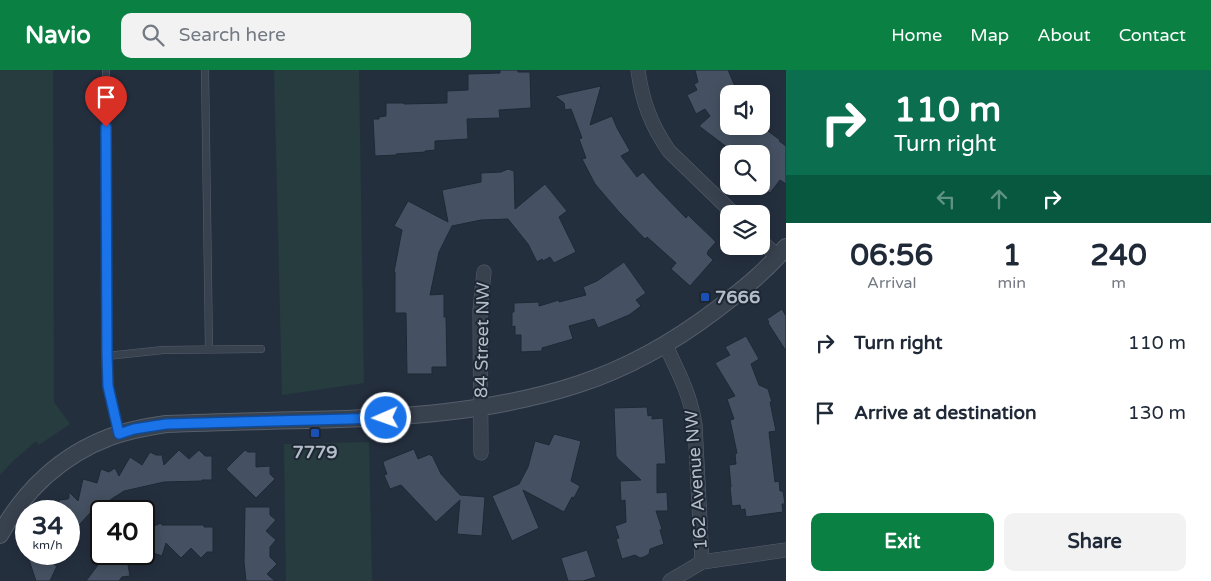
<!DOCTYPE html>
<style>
body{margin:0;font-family:"Varela Round",sans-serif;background:#f2f2f3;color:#1f2937;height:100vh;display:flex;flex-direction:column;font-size:19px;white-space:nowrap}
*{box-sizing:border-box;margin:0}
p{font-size:16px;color:#747a83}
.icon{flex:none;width:28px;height:28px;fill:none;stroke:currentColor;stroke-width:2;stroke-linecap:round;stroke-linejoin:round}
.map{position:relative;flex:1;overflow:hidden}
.drawer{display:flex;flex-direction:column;background:#fff;width:425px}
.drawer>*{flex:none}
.banner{background:#0b6e4f;color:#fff;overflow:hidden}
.buttons{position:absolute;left:720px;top:15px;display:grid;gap:10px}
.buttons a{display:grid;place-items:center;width:50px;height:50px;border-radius:10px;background:#fff;box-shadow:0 2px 12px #0003;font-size:25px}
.speed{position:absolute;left:15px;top:430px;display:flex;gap:10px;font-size:25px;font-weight:700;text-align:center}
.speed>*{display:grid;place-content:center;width:65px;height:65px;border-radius:50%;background:#fff;box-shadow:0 2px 12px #0003;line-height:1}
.speed small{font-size:12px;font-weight:400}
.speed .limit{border:2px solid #111;border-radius:8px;background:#fff;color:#111}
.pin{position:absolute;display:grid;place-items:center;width:42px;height:42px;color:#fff;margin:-51px -21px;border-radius:50% 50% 50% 0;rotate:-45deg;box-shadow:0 0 5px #0007}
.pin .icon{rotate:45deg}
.me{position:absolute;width:55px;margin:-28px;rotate:268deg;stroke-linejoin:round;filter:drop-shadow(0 0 4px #0008)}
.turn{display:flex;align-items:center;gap:18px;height:105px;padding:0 25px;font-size:22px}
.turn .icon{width:65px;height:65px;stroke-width:2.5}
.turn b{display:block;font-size:35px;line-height:42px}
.lanes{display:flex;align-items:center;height:48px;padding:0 25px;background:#0003;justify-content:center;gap:25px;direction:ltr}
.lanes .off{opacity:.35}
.eta{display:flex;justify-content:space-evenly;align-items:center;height:85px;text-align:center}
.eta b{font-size:30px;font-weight:700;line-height:35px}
.cta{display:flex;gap:10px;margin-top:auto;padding:10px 25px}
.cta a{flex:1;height:58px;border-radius:10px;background:#0b8043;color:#fff;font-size:20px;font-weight:700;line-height:58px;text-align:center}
.cta a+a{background:#f2f2f3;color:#1f2937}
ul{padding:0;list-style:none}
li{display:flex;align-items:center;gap:15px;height:70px;padding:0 25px}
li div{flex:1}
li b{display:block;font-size:19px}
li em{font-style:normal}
header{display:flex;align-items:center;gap:30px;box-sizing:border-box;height:70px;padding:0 25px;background:#0b8043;color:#fff}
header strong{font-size:24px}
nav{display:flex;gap:28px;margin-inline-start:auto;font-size:18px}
.search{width:350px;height:45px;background:#f2f2f3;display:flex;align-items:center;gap:12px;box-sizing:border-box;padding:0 18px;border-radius:10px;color:#747a83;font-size:19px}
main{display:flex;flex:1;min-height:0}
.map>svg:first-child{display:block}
.green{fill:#263c3f}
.building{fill:#455162;stroke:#1f2835}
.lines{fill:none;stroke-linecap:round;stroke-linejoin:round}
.service-casing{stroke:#565f6c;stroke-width:8}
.minor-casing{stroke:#565f6c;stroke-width:15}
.tertiary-casing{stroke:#565f6c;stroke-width:18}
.service{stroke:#38414e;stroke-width:7}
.minor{stroke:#38414e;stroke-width:14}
.tertiary{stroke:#38414e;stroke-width:16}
.route-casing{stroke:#114b97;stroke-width:12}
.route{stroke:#1a73e8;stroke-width:9}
.transit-dot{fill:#1a4fb4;stroke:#1d2633;stroke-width:2}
.labels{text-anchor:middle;stroke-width:4;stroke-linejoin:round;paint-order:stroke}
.poi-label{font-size:18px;font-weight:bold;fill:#b4bcc9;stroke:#1d2633;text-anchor:start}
.street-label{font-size:18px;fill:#b4bcc9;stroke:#1d2633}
</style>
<header>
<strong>Navio</strong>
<div class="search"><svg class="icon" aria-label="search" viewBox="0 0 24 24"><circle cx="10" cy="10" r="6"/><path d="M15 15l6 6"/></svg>Search here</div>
<nav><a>Home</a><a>Map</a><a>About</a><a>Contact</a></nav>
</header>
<main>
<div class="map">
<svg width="786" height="511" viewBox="0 0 786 511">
<rect width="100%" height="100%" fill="#242f3e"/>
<!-- green -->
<g class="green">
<polygon points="0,0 53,0 54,332 70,354 39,375 36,371 12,392 0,405"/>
<polygon points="274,0 359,0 364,313 282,325"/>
<polygon points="369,372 372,511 286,511 284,374"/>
</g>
<!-- building -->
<g class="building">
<polygon points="500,0 518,0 518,2 530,2 531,38 499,40 500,48 467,49 468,69 435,71 435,80 425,81 425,82 396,84 397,85 375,86 373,49 379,49 379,47 386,46 386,33 404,33 404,34 447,33 447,21 468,20 468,4 500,3"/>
<polygon points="695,0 728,0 738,23 729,24 729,56 772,56 768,61 780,70 779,71 786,76 786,114 780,110 770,123 761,117 761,84 736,84 699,56 710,46 705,39 696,44 687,25 697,20 694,14 698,12"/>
<polygon points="601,16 590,55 612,46 617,58 630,81 621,86 637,107 643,102 657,118 686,148 688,145 716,172 708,181 708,182 707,184 713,190 690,216 671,199 676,193 647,167 645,169 619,142 595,114 582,89 586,88 579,69 582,68 571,39 565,40 564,33 555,26"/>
<polygon points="508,99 514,101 515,139 545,114 567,141 559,147 576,182 554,193 550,187 543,191 542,189 537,192 528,174 508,149 481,150 452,156 439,182 430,225 444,224 444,247 446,247 447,297 432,297 432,304 407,304 406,243 395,243 395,202 394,202 402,160 394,156 408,131 448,152 442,120 481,112 481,103 501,102"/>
<polygon points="624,192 646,223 636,230 641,236 629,245 598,258 594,249 569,256 573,269 542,278 542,281 521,282 521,265 515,265 515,256 512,257 512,242 514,242 514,233 539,232 539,236 559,230 559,232 586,225 583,217 597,211"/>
<polygon points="782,239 786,246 786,281 768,253 769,252 767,249"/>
<polygon points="746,266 759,289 751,294 759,315 768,319 772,332 770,332 776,361 769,362 775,412 779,411 780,421 783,421 785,434 782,434 783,442 746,447 745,439 741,440 740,435 732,436 730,417 731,417 729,395 736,394 735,385 737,383 730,350 734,349 727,329 735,326 715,293 730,285 725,277"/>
<polygon points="647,337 648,346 652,345 652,349 663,348 666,394 657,394 657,423 667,422 668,441 656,441 662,459 660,460 664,474 650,479 649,484 644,487 640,488 635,485 622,489 616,469 619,468 615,456 626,452 625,430 621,431 620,411 641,410 618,389 616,386 614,338"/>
<polygon points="554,364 581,371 571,411 580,416 574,428 572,427 564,442 523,420 539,458 512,471 492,426 519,414 528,397 535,371 549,375"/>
<polygon points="414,379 418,389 430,384 431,386 432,385 441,404 460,425 485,427 482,466 457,464 460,430 436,452 401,415 390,419 384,405 387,404 383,393 384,391"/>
<polygon points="179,380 189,389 199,380 205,386 212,386 212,410 202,410 202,411 164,412 124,421 90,443 69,466 69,441 60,441 59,430 68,429 69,428 69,422 78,431 83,409 97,413 101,399 109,402 115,398 119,406 130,387 142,395 150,382 156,385 162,385 164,395"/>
<polygon points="245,380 248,382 256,382 256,397 270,396 270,404 275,409 256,428 226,399"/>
<polygon points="245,437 270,437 270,445 276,450 266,461 276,470 270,477 270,487 277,494 267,504 275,511 246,511 244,492"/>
<polygon points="161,453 162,455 204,455 204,457 213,457 213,482 207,482 201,488 191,478 181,488 166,473 162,486 144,480 144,460"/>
<polygon points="587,480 596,507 583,511 568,511 561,488"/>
<polygon points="27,484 58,484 53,494 57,496 50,511 36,511"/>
<polygon points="106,484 126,484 130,506 122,507 119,511 86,511"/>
</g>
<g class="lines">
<defs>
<g id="service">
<polyline points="106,0 107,286 108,316 119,363"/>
<polyline points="205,0 209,279"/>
<polyline points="107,286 163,280 261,279"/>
</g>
<g id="minor">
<path d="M638,0C642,31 651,55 669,81L734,144"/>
<polyline points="761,171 778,187"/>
<path d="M665,274C678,302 690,323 695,355L702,492"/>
<polyline points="481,383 480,240 484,202"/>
<polyline points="670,511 702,492 786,480"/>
</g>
<path id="tertiary" d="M0,465C24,420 62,385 110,367C128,360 147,357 166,354C213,352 259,351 306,350C398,348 491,343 579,314C628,298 675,271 716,240C741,221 765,202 786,177"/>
</defs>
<!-- service casing -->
<use href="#service" class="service-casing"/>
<!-- minor casing -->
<use href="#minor" class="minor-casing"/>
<!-- tertiary casing -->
<use href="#tertiary" class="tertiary-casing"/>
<!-- service -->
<use href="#service" class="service"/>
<!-- minor -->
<use href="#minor" class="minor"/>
<!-- tertiary -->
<use href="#tertiary" class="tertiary"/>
</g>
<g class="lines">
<defs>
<polyline id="route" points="106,57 107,286 108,316 119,364 134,359 166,354 386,348"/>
</defs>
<!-- route casing -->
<use href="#route" class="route-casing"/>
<!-- route -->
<use href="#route" class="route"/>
</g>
<!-- markers -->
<g class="transit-dot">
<rect x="700" y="222" width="10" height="10" rx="2.5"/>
<rect x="310" y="358" width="10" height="10" rx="2.5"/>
</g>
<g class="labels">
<!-- poi labels -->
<g class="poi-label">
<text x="715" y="233">7666</text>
<text x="315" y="388" text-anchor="middle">7779</text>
</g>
<!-- street labels -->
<g class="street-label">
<text transform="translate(482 270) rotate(-89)" y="6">84 Street NW</text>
<text transform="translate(696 410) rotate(-94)" y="6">162 Avenue NW</text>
</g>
</g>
</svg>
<div class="buttons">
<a><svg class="icon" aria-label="sound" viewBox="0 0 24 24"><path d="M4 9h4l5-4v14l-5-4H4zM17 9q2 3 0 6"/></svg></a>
<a><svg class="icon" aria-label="search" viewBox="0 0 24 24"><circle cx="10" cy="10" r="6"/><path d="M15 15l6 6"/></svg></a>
<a><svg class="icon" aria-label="layers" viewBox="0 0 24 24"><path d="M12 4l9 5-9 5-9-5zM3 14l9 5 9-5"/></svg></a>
</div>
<div class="speed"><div>34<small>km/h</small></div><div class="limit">40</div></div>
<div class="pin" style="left:106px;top:57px;background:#d93025"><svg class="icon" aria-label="arrive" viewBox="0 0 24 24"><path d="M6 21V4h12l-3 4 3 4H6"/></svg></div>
<svg class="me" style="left:386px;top:348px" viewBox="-20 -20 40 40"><circle r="17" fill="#1a73e8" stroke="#fff" stroke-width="3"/><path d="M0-11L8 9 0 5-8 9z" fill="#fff"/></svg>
</div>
<section class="drawer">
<div class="banner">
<div class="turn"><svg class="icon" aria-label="right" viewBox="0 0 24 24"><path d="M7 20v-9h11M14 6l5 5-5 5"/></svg><div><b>110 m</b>Turn right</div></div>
<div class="lanes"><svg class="icon off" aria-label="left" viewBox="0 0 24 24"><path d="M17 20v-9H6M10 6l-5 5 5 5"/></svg><svg class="icon off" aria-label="ahead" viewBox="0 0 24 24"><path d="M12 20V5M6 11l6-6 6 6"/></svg><svg class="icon" aria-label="right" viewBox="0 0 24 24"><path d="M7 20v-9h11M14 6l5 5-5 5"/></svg></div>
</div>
<div class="eta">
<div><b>06:56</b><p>Arrival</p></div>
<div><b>1</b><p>min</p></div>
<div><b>240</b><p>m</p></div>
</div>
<ul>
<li><svg class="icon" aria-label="right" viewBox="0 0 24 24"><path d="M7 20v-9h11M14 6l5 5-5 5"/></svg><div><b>Turn right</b></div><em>110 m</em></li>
<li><svg class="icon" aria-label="arrive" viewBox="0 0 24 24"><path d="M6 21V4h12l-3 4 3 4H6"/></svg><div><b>Arrive at destination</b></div><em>130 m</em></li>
</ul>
<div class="cta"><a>Exit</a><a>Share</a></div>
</section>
</main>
